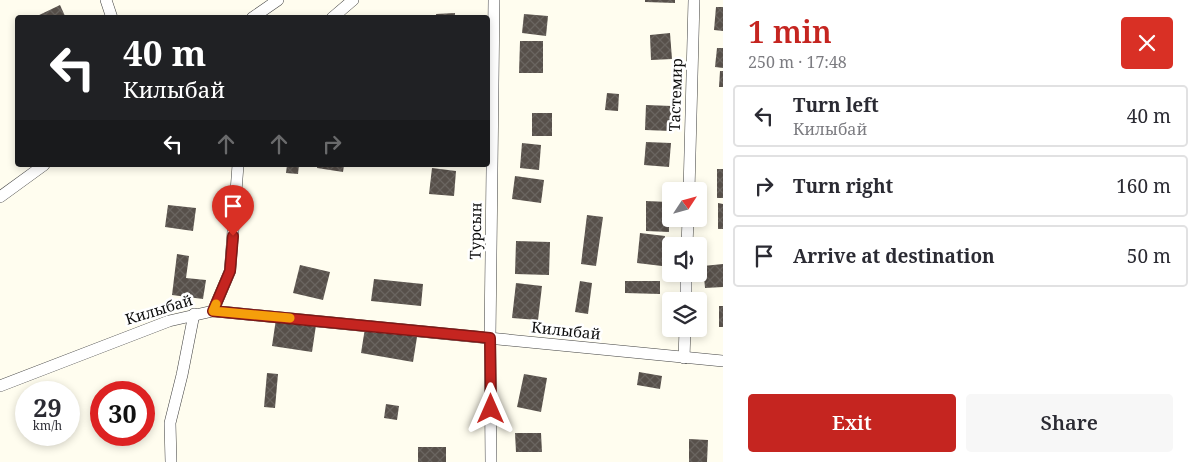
<!DOCTYPE html>
<meta charset="utf-8">
<style>
body{margin:0;font-family:"Noto Serif",serif;background:#f7f7f7;color:#2b2b33;height:100vh;display:flex;flex-direction:column;font-size:19px;white-space:nowrap}
*{box-sizing:border-box;margin:0}
p{font-size:16px;color:#7c7c81}
.icon{flex:none;width:28px;height:28px;fill:none;stroke:currentColor;stroke-width:2;stroke-linecap:round;stroke-linejoin:round}
.map{position:relative;flex:1;overflow:hidden}
.details{display:flex;flex-direction:column;background:#fff;width:475px}
.details>*{flex:none}
.top-card{position:absolute;left:15px;top:15px;width:475px;height:152px;border-radius:5px;box-shadow:0 2px 8px #0003;background:#202124;color:#fff;overflow:hidden}
.needle{width:32px;rotate:54deg}
.tools{position:absolute;left:662px;top:182px;display:grid;gap:10px}
.tools a{display:grid;place-items:center;width:45px;height:45px;border-radius:5px;background:#fff;box-shadow:0 2px 8px #0003;font-size:25px}
.speed{position:absolute;left:15px;top:381px;display:flex;gap:10px;font-size:25px;font-weight:700;text-align:center}
.speed>*{display:grid;place-content:center;width:65px;height:65px;border-radius:50%;background:#fff;box-shadow:0 2px 8px #0003;line-height:1}
.speed small{font-size:12px;font-weight:400}
.speed .limit{border:8px solid #d22;background:#fff;color:#111}
.pin{position:absolute;display:grid;place-items:center;width:42px;height:42px;color:#fff;margin:-51px -21px;border-radius:50% 50% 50% 0;rotate:-45deg;box-shadow:0 0 5px #0007}
.pin .icon{rotate:45deg}
.me{position:absolute;width:55px;margin:-28px;rotate:0deg;stroke-linejoin:round;filter:drop-shadow(0 0 4px #0008)}
.turn{display:flex;align-items:center;gap:18px;height:105px;padding:0 25px;font-size:22px}
.turn .icon{width:65px;height:65px;stroke-width:2.5}
.turn b{display:block;font-size:35px;line-height:42px}
.lanes{display:flex;align-items:center;height:48px;padding:0 25px;background:#0003;justify-content:center;gap:25px;direction:ltr}
.lanes .off{opacity:.35}
.round{display:grid;place-items:center;flex:none;width:52px;height:52px;border-radius:5px;background:#f7f7f7}
.head{display:flex;align-items:center;justify-content:space-between;height:85px;padding:0 25px}
h1{font-size:30px;font-weight:600;line-height:38px;color:#c52520}
.cta{display:flex;gap:10px;margin-top:auto;padding:10px 25px}
.cta a{flex:1;height:58px;border-radius:5px;background:#c52520;color:#fff;font-size:20px;font-weight:600;line-height:58px;text-align:center}
.cta a+a{background:#f7f7f7;color:#2b2b33}
ul{padding:0;list-style:none}
li{display:flex;align-items:center;gap:15px;height:62px;margin:0 10px 8px;padding:0 15px;border:2px solid #e1e1e2;border-radius:5px}
li div{flex:1}
li b{display:block;font-size:19px}
li em{font-style:normal}
main{display:flex;flex:1;min-height:0}
.map>svg:first-child{display:block}
.building{fill:url(#building-cross-hatch)}
.lines{fill:none;stroke-linecap:round;stroke-linejoin:round}
.minor-casing{stroke:#414141;stroke-width:12}
.minor{stroke:#fff;stroke-width:11}
.route-casing{stroke:#801815;stroke-width:12}
.route{stroke:#c52520;stroke-width:9}
.slow{stroke:#f59e0b;stroke-width:9}
.labels{text-anchor:middle;stroke-width:5;stroke-linejoin:round;paint-order:stroke}
.street-label{font-size:15px;fill:#0e0e0e;stroke:#fff}
</style>
<main>
<div class="map">
<svg width="723" height="462" viewBox="0 0 723 462">
<defs>
<pattern id="building-cross-hatch" width="8" height="8" patternUnits="userSpaceOnUse" patternTransform="scale(1.25)"><rect width="8" height="8" fill="#57504a"/><path d="M0 0l8 8M0 8l8-8" fill="none" stroke="#6a6560"/></pattern>
</defs>
<rect width="100%" height="100%" fill="#fffdef"/>
<!-- building -->
<g class="building">
<polygon points="645,0 675,0 675,3 645,2"/>
<polygon points="60,5 65,16 33,18"/>
<polygon points="716,7 723,7 723,31 714,30"/>
<polygon points="455,13 455,18 436,18 436,14"/>
<polygon points="524,14 548,16 546,36 522,33"/>
<polygon points="670,33 672,59 651,60 650,35"/>
<polygon points="520,41 543,41 543,73 519,73"/>
<polygon points="717,48 723,48 723,68 715,67"/>
<polygon points="720,71 723,71 723,87 719,87"/>
<polygon points="607,93 619,94 618,111 605,110"/>
<polygon points="646,105 672,106 671,131 645,130"/>
<rect x="532" y="113" width="20" height="23"/>
<polygon points="646,142 671,143 669,167 644,165"/>
<polygon points="522,143 541,145 539,170 520,168"/>
<polygon points="287,165 299,165 298,174 286,173"/>
<polygon points="317,165 344,165 343,172 317,168"/>
<polygon points="432,168 456,171 454,196 429,194"/>
<rect x="717" y="169" width="6" height="29"/>
<polygon points="515,176 544,180 541,203 512,199"/>
<polygon points="646,201 669,202 669,232 646,231"/>
<polygon points="718,203 723,204 723,229 718,229"/>
<polygon points="168,205 196,208 193,231 165,227"/>
<polygon points="587,215 603,217 596,266 581,264"/>
<polygon points="640,233 665,236 662,266 637,263"/>
<polygon points="516,241 550,242 549,275 515,274"/>
<polygon points="177,254 189,256 186,278 206,280 203,299 172,295"/>
<polygon points="723,264 723,287 705,288 703,266"/>
<polygon points="300,265 330,272 323,300 293,293"/>
<polygon points="374,279 423,284 421,306 371,301"/>
<polygon points="580,281 592,283 588,314 575,312"/>
<polygon points="625,281 660,281 660,294 625,293"/>
<polygon points="516,283 542,286 538,320 512,318"/>
<rect x="719" y="306" width="4" height="21"/>
<polygon points="276,319 316,325 312,352 272,346"/>
<polygon points="365,328 417,337 413,362 361,353"/>
<polygon points="639,372 662,376 660,389 637,385"/>
<polygon points="267,373 278,374 275,408 264,407"/>
<polygon points="524,374 547,378 541,412 517,407"/>
<polygon points="386,404 399,406 397,420 384,418"/>
<polygon points="515,433 541,433 542,452 516,452"/>
<polygon points="689,439 708,440 707,462 689,462"/>
<rect x="418" y="447" width="28" height="15"/>
</g>
<g class="lines">
<defs>
<g id="minor">
<polyline points="106,0 112,18"/>
<polyline points="252,18 278,0"/>
<polyline points="332,18 353,0"/>
<polyline points="689,191 694,0"/>
<polyline points="0,197 44,165"/>
<polyline points="687,246 688,219"/>
<polyline points="686,301 686,274"/>
<polyline points="213,311 230,271 238,165"/>
<polyline points="684,358 685,329"/>
<polyline points="0,386 169,321 213,311 723,361"/>
<polyline points="171,462 170,423 182,375 194,314"/>
<polyline points="491,462 490,338 494,0"/>
</g>
</defs>
<!-- minor casing -->
<use href="#minor" class="minor-casing"/>
<!-- minor -->
<use href="#minor" class="minor"/>
</g>
<g class="lines">
<defs>
<polyline id="route" points="233,236 230,271 213,311 490,338 491,409"/>
</defs>
<!-- route casing -->
<use href="#route" class="route-casing"/>
<!-- route -->
<use href="#route" class="route"/>
<!-- slow -->
<polyline class="slow" points="216,304 213,311 290,318"/>
</g>
<g class="labels">
<!-- street labels -->
<g class="street-label">
<text transform="translate(676 95) rotate(-88)" y="5">Тастемир</text>
<text transform="translate(476 231) rotate(-89)" y="5">Турсын</text>
<text transform="translate(159 310) rotate(-17)" y="5">Килыбай</text>
<text transform="translate(566 331) rotate(6)" y="5">Килыбай</text>
</g>
</g>
</svg>
<div class="tools">
<a><svg class="needle" viewBox="-14 -14 28 28"><path d="M0-13l5 13h-10z" fill="#e53935"/><path d="M0 13l5-13h-10z" fill="#7c7c81"/></svg></a>
<a><svg class="icon" aria-label="sound" viewBox="0 0 24 24"><path d="M4 9h4l5-4v14l-5-4H4zM17 9q2 3 0 6"/></svg></a>
<a><svg class="icon" aria-label="layers" viewBox="0 0 24 24"><path d="M12 4l9 5-9 5-9-5zM3 14l9 5 9-5"/></svg></a>
</div>
<div class="speed"><div>29<small>km/h</small></div><div class="limit">30</div></div>
<div class="pin" style="left:233px;top:236px;background:#d93025"><svg class="icon" aria-label="arrive" viewBox="0 0 24 24"><path d="M6 21V4h12l-3 4 3 4H6"/></svg></div>
<svg class="me" style="left:491px;top:409px" viewBox="-20 -20 40 40"><path d="M0-17L14 15 0 8-14 15z" fill="#c52520" stroke="#fff" stroke-width="4"/></svg>
<div class="top-card">
<div class="turn"><svg class="icon" aria-label="left" viewBox="0 0 24 24"><path d="M17 20v-9H6M10 6l-5 5 5 5"/></svg><div><b>40 m</b>Килыбай</div></div>
<div class="lanes"><svg class="icon" aria-label="left" viewBox="0 0 24 24"><path d="M17 20v-9H6M10 6l-5 5 5 5"/></svg><svg class="icon off" aria-label="ahead" viewBox="0 0 24 24"><path d="M12 20V5M6 11l6-6 6 6"/></svg><svg class="icon off" aria-label="ahead" viewBox="0 0 24 24"><path d="M12 20V5M6 11l6-6 6 6"/></svg><svg class="icon off" aria-label="right" viewBox="0 0 24 24"><path d="M7 20v-9h11M14 6l5 5-5 5"/></svg></div>
</div>
</div>
<section class="details">
<div class="head"><div><h1>1 min</h1><p>250 m · 17:48</p></div><a class="round" style="background:#d93025;color:#fff"><svg class="icon" aria-label="close" viewBox="0 0 24 24"><path d="M6 6l12 12M18 6L6 18"/></svg></a></div>
<ul>
<li><svg class="icon" aria-label="left" viewBox="0 0 24 24"><path d="M17 20v-9H6M10 6l-5 5 5 5"/></svg><div><b>Turn left</b><p>Килыбай</p></div><em>40 m</em></li>
<li><svg class="icon" aria-label="right" viewBox="0 0 24 24"><path d="M7 20v-9h11M14 6l5 5-5 5"/></svg><div><b>Turn right</b></div><em>160 m</em></li>
<li><svg class="icon" aria-label="arrive" viewBox="0 0 24 24"><path d="M6 21V4h12l-3 4 3 4H6"/></svg><div><b>Arrive at destination</b></div><em>50 m</em></li>
</ul>
<div class="cta"><a>Exit</a><a>Share</a></div>
</section>
</main>
